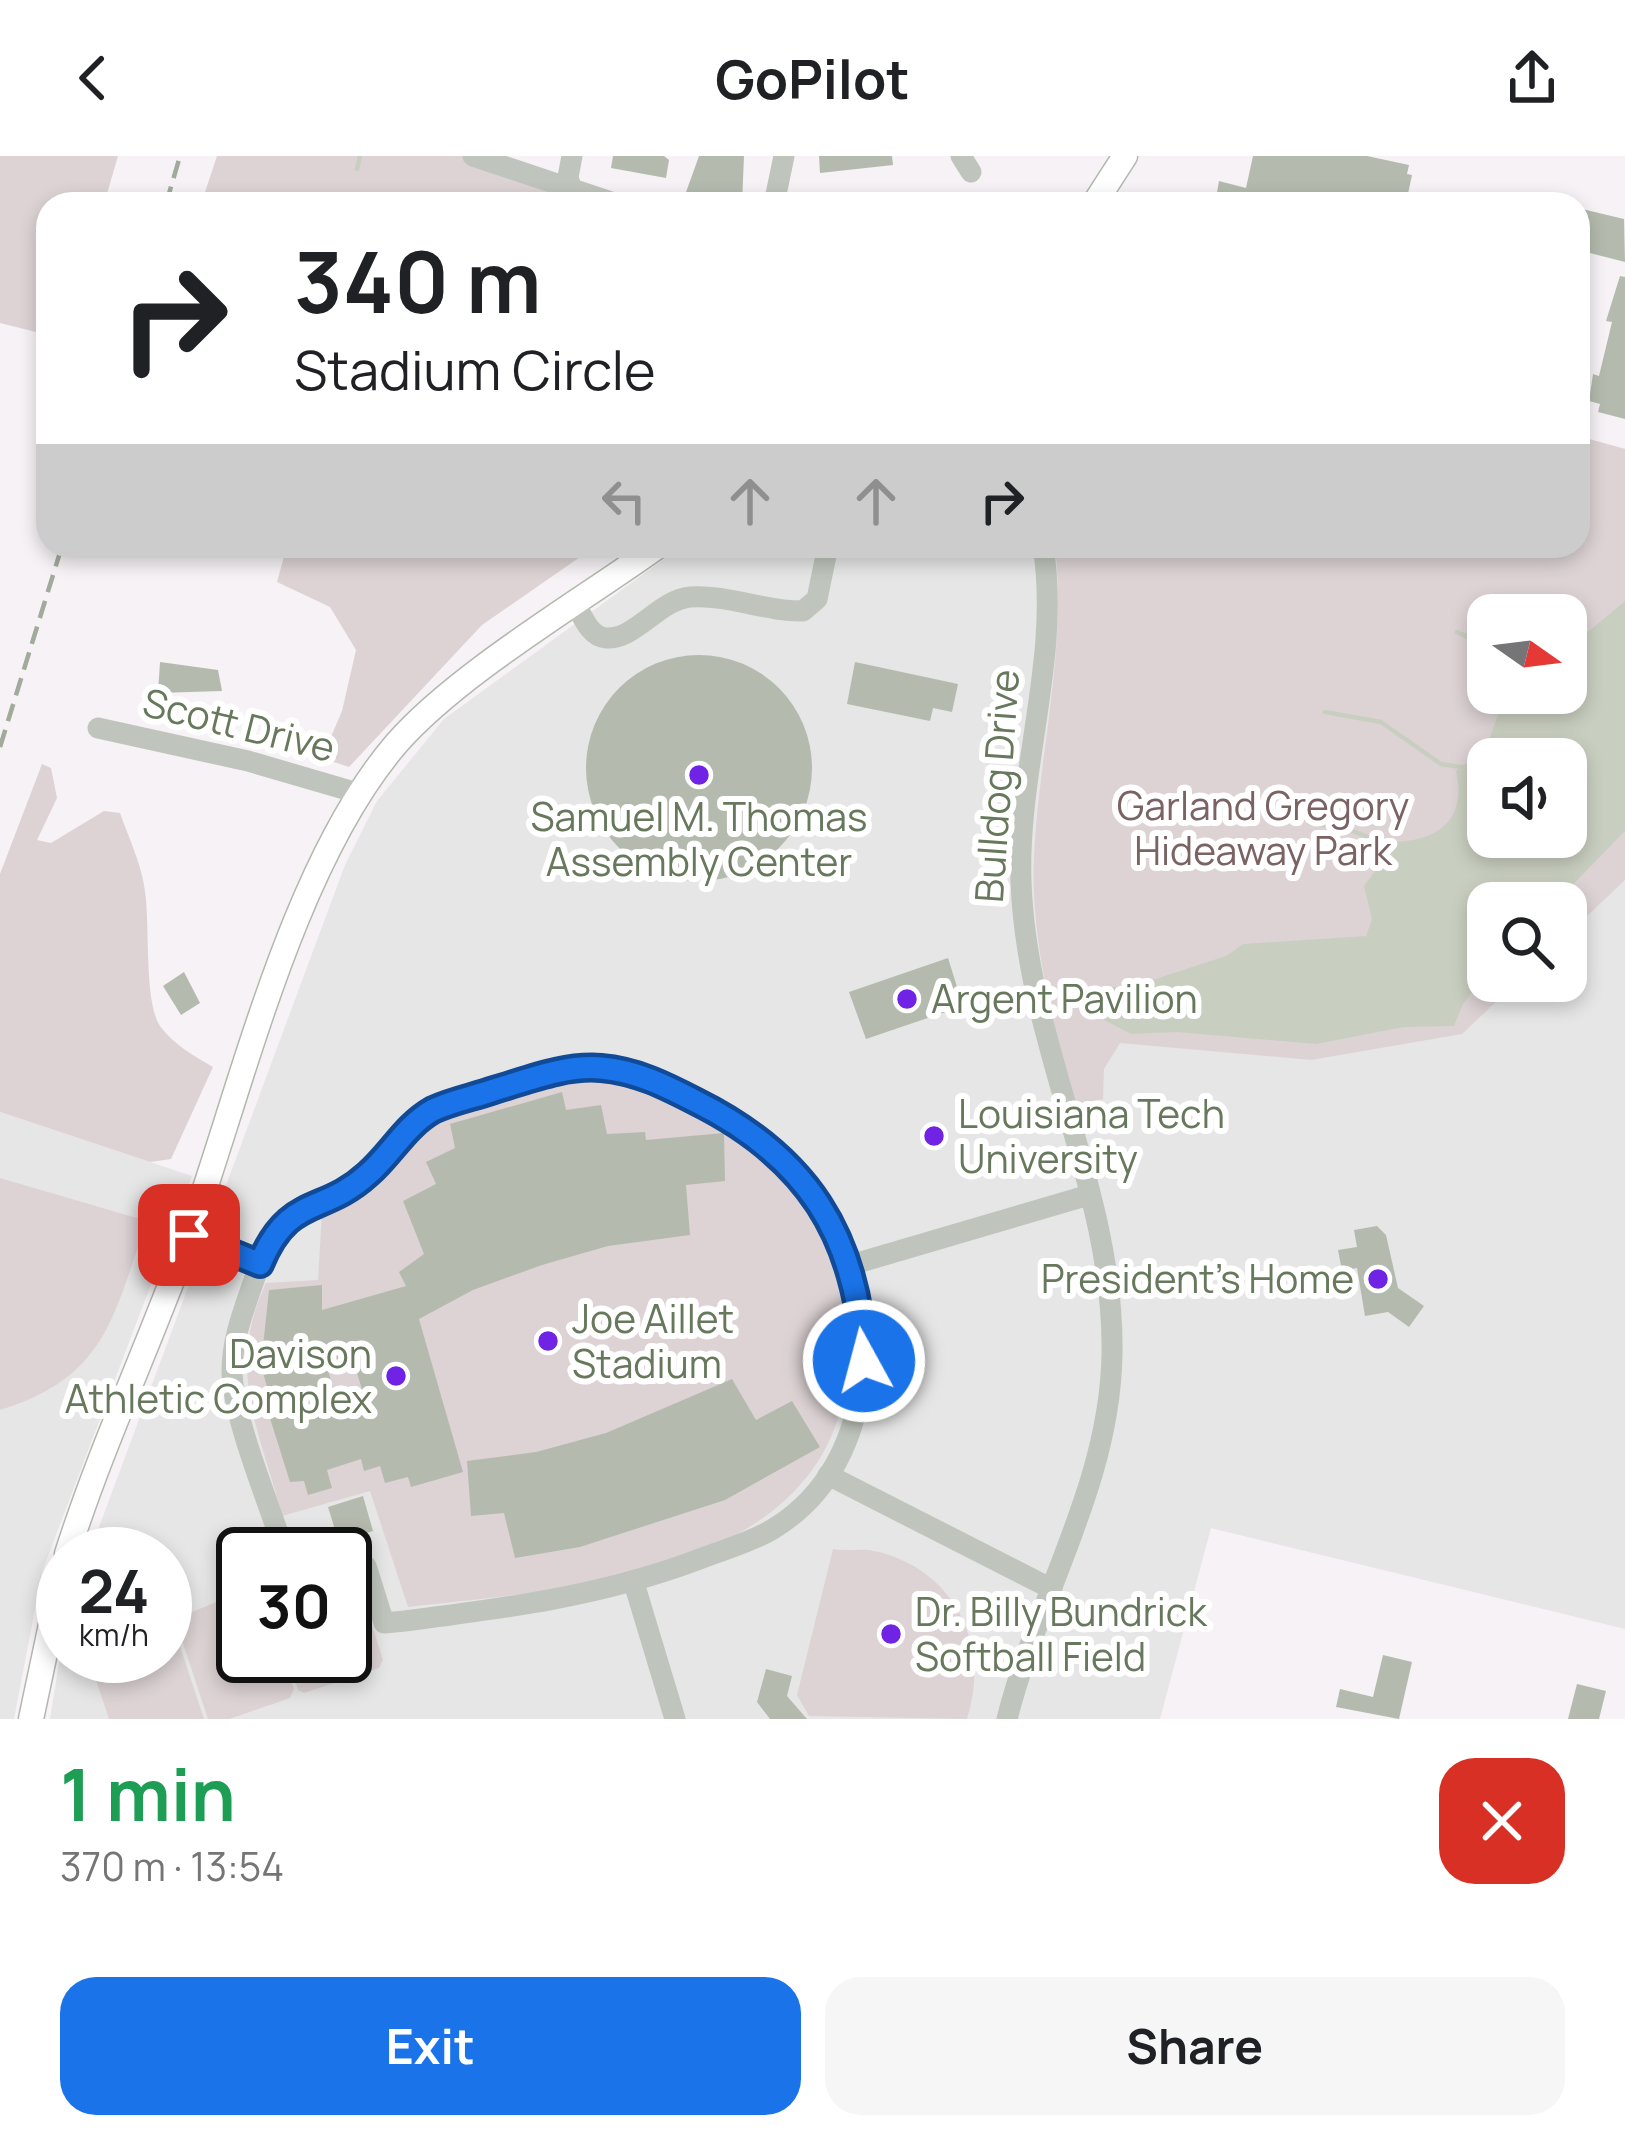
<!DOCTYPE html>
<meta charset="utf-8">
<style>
body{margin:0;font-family:Manrope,sans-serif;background:#f6f6f6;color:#202124;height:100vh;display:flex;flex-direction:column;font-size:45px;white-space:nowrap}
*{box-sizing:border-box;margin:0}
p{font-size:39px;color:#757577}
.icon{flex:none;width:66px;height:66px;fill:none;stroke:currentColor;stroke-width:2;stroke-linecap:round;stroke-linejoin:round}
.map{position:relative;height:1563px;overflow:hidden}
.drawer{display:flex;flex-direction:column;background:#fff;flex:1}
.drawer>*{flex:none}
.hud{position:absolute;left:36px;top:36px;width:1554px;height:366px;border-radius:36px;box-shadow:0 6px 18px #0003;background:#fff;color:#202124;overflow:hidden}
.needle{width:78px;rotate:104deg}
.buttons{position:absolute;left:1467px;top:438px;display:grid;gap:24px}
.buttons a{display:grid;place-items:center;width:120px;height:120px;border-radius:24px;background:#fff;box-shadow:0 6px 18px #0003;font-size:60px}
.speed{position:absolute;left:36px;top:1371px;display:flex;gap:24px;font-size:60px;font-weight:700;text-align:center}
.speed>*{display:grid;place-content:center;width:156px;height:156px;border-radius:50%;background:#fff;box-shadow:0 6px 18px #0003;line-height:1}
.speed small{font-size:30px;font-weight:400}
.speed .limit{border:6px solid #111;border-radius:18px;background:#fff;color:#111}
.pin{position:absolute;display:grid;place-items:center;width:102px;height:102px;color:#fff;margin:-51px;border-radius:24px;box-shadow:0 6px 18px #0006}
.me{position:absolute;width:132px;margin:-66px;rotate:353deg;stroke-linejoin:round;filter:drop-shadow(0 0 9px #0008)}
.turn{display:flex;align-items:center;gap:42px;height:252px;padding:0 60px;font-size:54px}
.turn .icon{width:156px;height:156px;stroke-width:2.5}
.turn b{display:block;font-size:84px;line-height:102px}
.lanes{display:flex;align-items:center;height:114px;padding:0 60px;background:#0003;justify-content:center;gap:60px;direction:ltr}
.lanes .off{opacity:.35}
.round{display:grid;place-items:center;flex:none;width:126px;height:126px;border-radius:36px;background:#f6f6f6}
.head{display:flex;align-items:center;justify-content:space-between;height:204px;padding:0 60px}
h1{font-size:72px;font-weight:700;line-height:90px;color:#1e9e55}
.button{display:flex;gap:24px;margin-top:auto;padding:24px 60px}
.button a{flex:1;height:138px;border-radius:36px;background:#1a73e8;color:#fff;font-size:48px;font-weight:700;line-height:138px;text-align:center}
.button a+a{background:#f6f6f6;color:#202124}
header{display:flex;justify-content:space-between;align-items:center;height:156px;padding:0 60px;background:#fff;font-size:54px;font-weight:700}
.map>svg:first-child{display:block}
.built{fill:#e6e6e6;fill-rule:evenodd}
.green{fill:#ddd3d5;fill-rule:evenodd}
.water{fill:#c9cfc0;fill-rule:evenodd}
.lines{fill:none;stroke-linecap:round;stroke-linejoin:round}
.stream{stroke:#c9cfc0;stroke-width:4.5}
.building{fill:#b4bbae;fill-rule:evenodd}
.major-casing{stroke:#b2b8ad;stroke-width:27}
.minor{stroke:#bfc5bc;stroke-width:21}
.major{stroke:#fff;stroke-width:24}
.rail{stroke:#a1aa9b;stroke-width:4.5;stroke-dasharray:18 9;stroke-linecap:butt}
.route-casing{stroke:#114b97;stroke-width:30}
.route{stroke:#1a73e8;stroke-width:21}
.poi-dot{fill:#7023e5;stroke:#fff;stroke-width:4.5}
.labels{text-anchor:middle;stroke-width:12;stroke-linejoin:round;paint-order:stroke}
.street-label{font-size:39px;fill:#67785c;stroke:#fff}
.park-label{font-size:39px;fill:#7b6364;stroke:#fff}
.poi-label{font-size:39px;fill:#67785c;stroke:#fff;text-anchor:start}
</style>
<header><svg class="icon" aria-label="back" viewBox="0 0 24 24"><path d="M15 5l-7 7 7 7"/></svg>GoPilot<svg class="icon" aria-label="share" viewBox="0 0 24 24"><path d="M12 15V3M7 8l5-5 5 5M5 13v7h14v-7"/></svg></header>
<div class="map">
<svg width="1625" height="1563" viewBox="0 0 1625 1563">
<rect width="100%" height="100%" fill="#f6f2f5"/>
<!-- built -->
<g class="built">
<path d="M1578,280L1625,293V1473L1211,1372L1160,1563H50L63,1482V1500H165V1398H89L345,709L377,645L444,563L682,390H1578ZM1488,459H1566V537H1488ZM1488,603H1566V681H1488ZM1488,747H1566V825H1488ZM243,1398H345V1500H243Z"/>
<polygon points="0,956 192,1020 42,1416 14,1563 0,1563"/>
</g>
<!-- green -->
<g class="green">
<polygon points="0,0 118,0 104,48 48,48 48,179 0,167"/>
<polygon points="217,0 504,0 594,48 201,48"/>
<path d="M1578,280L1625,293V724L1566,780V747H1488V825H1518L1462,878L1311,904L1120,887L1104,913L1103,943L1074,953C1055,869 1030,787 1034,700C1039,597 1067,494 1055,390H1578ZM1488,459H1566V537H1488ZM1488,603H1566V681H1488Z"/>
<polygon points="287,390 596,390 482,469 349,611 322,602 342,555 356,494 330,451 277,426"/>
<path d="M42,608L51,612L57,642L37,684L51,687L104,655L120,657C128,680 140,705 144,729C151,765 143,844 160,870C173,888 194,900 213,911L171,1003L150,1006L0,956V718Z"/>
<path d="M580,920C649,925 753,973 796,1028C817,1056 827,1087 836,1120C860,1206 849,1293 776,1352C683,1428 522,1438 408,1451L370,1335L282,1360C260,1274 225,1215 266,1127L318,1124L322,1056L377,1021L425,970Z"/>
<path d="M0,1022L147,1065C113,1159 108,1221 0,1254Z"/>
<path d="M833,1393C848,1396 863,1391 879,1396C956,1416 991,1490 967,1563L809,1560L797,1539Z"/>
<polygon points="353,1429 360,1431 383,1504 379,1512 304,1537 298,1534 287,1500 345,1500 345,1432"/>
<polygon points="243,1435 243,1500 282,1500 294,1533 290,1542 229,1563 208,1563 175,1463"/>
<polygon points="165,1461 171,1463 204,1563 109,1563 88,1500 165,1500"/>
</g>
<!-- water -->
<path class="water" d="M1625,445V675L1555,747H1488V815L1463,848L1454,870L1404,871L1316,888L1177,876L1131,878L1104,864L1102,833L1149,825L1226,800L1243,788L1366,780L1372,763L1364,730L1396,686C1440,684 1467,662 1456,615L1486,592L1506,537H1566V494ZM1488,603H1566V681H1488Z"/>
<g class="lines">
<!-- stream -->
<g class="stream">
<polyline points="357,13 360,0"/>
<polyline points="1457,476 1488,491"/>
<polyline points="1325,556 1381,566 1441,608 1467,612"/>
<polyline points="1310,667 1331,670"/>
<polyline points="1345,672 1396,692"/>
</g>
</g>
<!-- building -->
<g class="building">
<polygon points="613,0 664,0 669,4 666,22 611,12"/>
<polygon points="699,0 744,0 742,48 685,39"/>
<polygon points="819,0 892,0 893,9 820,17"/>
<polygon points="1253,0 1367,0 1409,9 1407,18 1412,19 1406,47 1368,48 1369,44 1336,36 1334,48 1215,48 1219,25 1246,32"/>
<polygon points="1578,52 1624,63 1625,106 1578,94"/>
<polygon points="1620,120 1625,121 1625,263 1598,256 1600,248 1589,245 1593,218 1599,220 1612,166 1606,165"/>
<circle cx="699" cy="612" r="113"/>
<polygon points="160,506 218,514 222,535 158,537"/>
<polygon points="855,506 958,528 952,556 933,552 930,565 847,548"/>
<polygon points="948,802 963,850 866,883 849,836"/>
<polygon points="184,816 200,847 181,859 163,830"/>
<path d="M562,936L566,954L601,949L607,978L645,976L646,984L724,977L725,1025L686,1029L690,1079L608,1090L542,1109L473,1134L419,1163L463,1316L411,1331L408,1321L385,1327L380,1310L364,1315L361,1303L327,1314L332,1332L308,1339L304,1325L290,1326L269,1259L264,1261L256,1234L267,1231L261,1209L269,1134L322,1129V1154L406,1130L399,1116L424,1098L403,1045L436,1028L426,1006L455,992L450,968ZM352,1200L363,1237L337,1244L326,1208Z"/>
<polygon points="1377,1070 1386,1079 1398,1132 1424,1150 1409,1171 1388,1156 1365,1160 1357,1112 1342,1115 1338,1094 1357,1091 1354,1074"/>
<polygon points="732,1223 756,1264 792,1245 820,1291 725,1344 580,1391 515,1402 504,1357 471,1360 467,1305 536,1296 606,1277"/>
<polygon points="363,1340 373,1375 339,1386 328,1351"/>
<polygon points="1383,1499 1412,1506 1399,1563 1336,1551 1340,1533 1373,1541"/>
<polygon points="766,1513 792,1520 787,1540 807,1563 770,1563 757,1546"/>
<polygon points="1577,1528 1606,1535 1599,1563 1568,1563"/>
</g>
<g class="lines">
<defs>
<g id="major">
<polyline points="1094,48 1125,0"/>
<path d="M67,1398C102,1288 152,1183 191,1074C243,926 294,707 396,588C457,518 580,446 658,390"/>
<polyline points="31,1563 63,1412"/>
</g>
</defs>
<!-- major casing -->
<use href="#major" class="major-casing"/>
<!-- minor -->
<g class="minor">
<polyline points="473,0 617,48"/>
<polyline points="572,0 568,21 572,35"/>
<polyline points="961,0 971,16"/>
<polyline points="774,48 784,0"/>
<path d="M576,449C583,461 590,481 606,482C635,484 659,444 690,441C728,438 766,456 803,455L817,443L828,390"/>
<polyline points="98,572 248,605 361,638"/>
<polyline points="189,1079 260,1108"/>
<polyline points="847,1110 1089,1039"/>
<polyline points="828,1319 1052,1433"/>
<path d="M285,1398C270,1349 233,1264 232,1215C232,1184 243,1156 253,1127C261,1105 268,1080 286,1064C308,1044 342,1039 365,1021C389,1001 402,973 429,957C452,943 481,938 507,931C535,922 564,911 595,912C666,915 778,979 817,1039C882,1140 886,1304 773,1373C750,1387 722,1394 697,1404C601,1440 507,1452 405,1465L384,1467L366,1410L345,1416"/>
<polyline points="634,1427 675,1563"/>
<path d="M1007,1563C1038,1439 1110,1329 1112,1198C1115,1036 1026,887 1021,725C1017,614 1061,501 1043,390"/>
</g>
<!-- major -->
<use href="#major" class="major"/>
<!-- rail -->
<g class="rail">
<polyline points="166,48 180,0"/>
<polyline points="0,591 62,390"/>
</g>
</g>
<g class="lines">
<defs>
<path id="route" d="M189,1079L260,1108C289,1038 322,1060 368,1018C392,997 405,970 433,954C452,945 474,941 494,934C528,924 565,909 601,912C636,915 664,929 695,945C806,1000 858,1079 864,1205"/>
</defs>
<!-- route casing -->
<use href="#route" class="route-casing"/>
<!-- route -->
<use href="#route" class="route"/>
</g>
<!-- markers -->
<g class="poi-dot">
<circle cx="699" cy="619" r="12"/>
<circle cx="907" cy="843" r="12"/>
<circle cx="934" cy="980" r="12"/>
<circle cx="1378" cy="1123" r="12"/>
<circle cx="548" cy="1185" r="12"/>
<circle cx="396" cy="1220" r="12"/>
<circle cx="891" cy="1478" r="12"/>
</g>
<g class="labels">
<!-- street labels -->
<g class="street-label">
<text transform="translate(239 569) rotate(14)" y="14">Scott Drive</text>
<text transform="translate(997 630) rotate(-86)" y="14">Bulldog Drive</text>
</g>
<!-- park labels -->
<g class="park-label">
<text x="1263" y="664">Garland Gregory<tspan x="1263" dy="45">Hideaway Park</tspan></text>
</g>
<!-- poi labels -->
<g class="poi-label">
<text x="699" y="675" text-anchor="middle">Samuel M. Thomas<tspan x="699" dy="45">Assembly Center</tspan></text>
<text x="931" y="857">Argent Pavilion</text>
<text x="958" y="972">Louisiana Tech<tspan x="958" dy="45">University</tspan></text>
<text x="1354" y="1137" text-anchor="end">President's Home</text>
<text x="572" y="1177">Joe Aillet<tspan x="572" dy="45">Stadium</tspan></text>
<text x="372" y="1212" text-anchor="end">Davison<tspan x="372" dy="45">Athletic Complex</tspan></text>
<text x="915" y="1470">Dr. Billy Bundrick<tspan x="915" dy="45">Softball Field</tspan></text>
</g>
</g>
</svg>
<div class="buttons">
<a><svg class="needle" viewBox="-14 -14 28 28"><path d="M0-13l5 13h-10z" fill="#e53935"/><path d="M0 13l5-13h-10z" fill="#757577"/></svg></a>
<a><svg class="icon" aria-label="sound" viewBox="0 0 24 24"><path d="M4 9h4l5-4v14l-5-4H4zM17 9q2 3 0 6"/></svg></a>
<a><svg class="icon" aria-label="search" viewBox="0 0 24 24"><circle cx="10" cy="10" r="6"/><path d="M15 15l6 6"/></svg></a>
</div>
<div class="speed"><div>24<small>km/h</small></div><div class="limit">30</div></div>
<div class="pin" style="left:189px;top:1079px;background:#d93025"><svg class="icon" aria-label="arrive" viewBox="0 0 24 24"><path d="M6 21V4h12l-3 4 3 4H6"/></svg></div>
<svg class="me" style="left:864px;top:1205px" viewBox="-20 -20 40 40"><circle r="17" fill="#1a73e8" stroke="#fff" stroke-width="3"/><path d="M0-11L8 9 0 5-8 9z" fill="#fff"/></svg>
<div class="hud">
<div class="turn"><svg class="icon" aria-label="right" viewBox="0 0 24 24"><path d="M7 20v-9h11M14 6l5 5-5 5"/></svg><div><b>340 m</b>Stadium Circle</div></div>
<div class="lanes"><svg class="icon off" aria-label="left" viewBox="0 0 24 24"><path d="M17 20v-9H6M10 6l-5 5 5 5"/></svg><svg class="icon off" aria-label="ahead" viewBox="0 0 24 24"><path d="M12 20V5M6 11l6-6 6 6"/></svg><svg class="icon off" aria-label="ahead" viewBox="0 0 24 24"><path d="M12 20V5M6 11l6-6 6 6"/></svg><svg class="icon" aria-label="right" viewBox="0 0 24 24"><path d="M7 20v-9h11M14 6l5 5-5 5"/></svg></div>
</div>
</div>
<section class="drawer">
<div class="head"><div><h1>1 min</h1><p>370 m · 13:54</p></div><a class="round" style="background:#d93025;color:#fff"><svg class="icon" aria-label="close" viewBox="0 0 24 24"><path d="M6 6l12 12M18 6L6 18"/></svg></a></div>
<div class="button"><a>Exit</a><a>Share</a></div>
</section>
